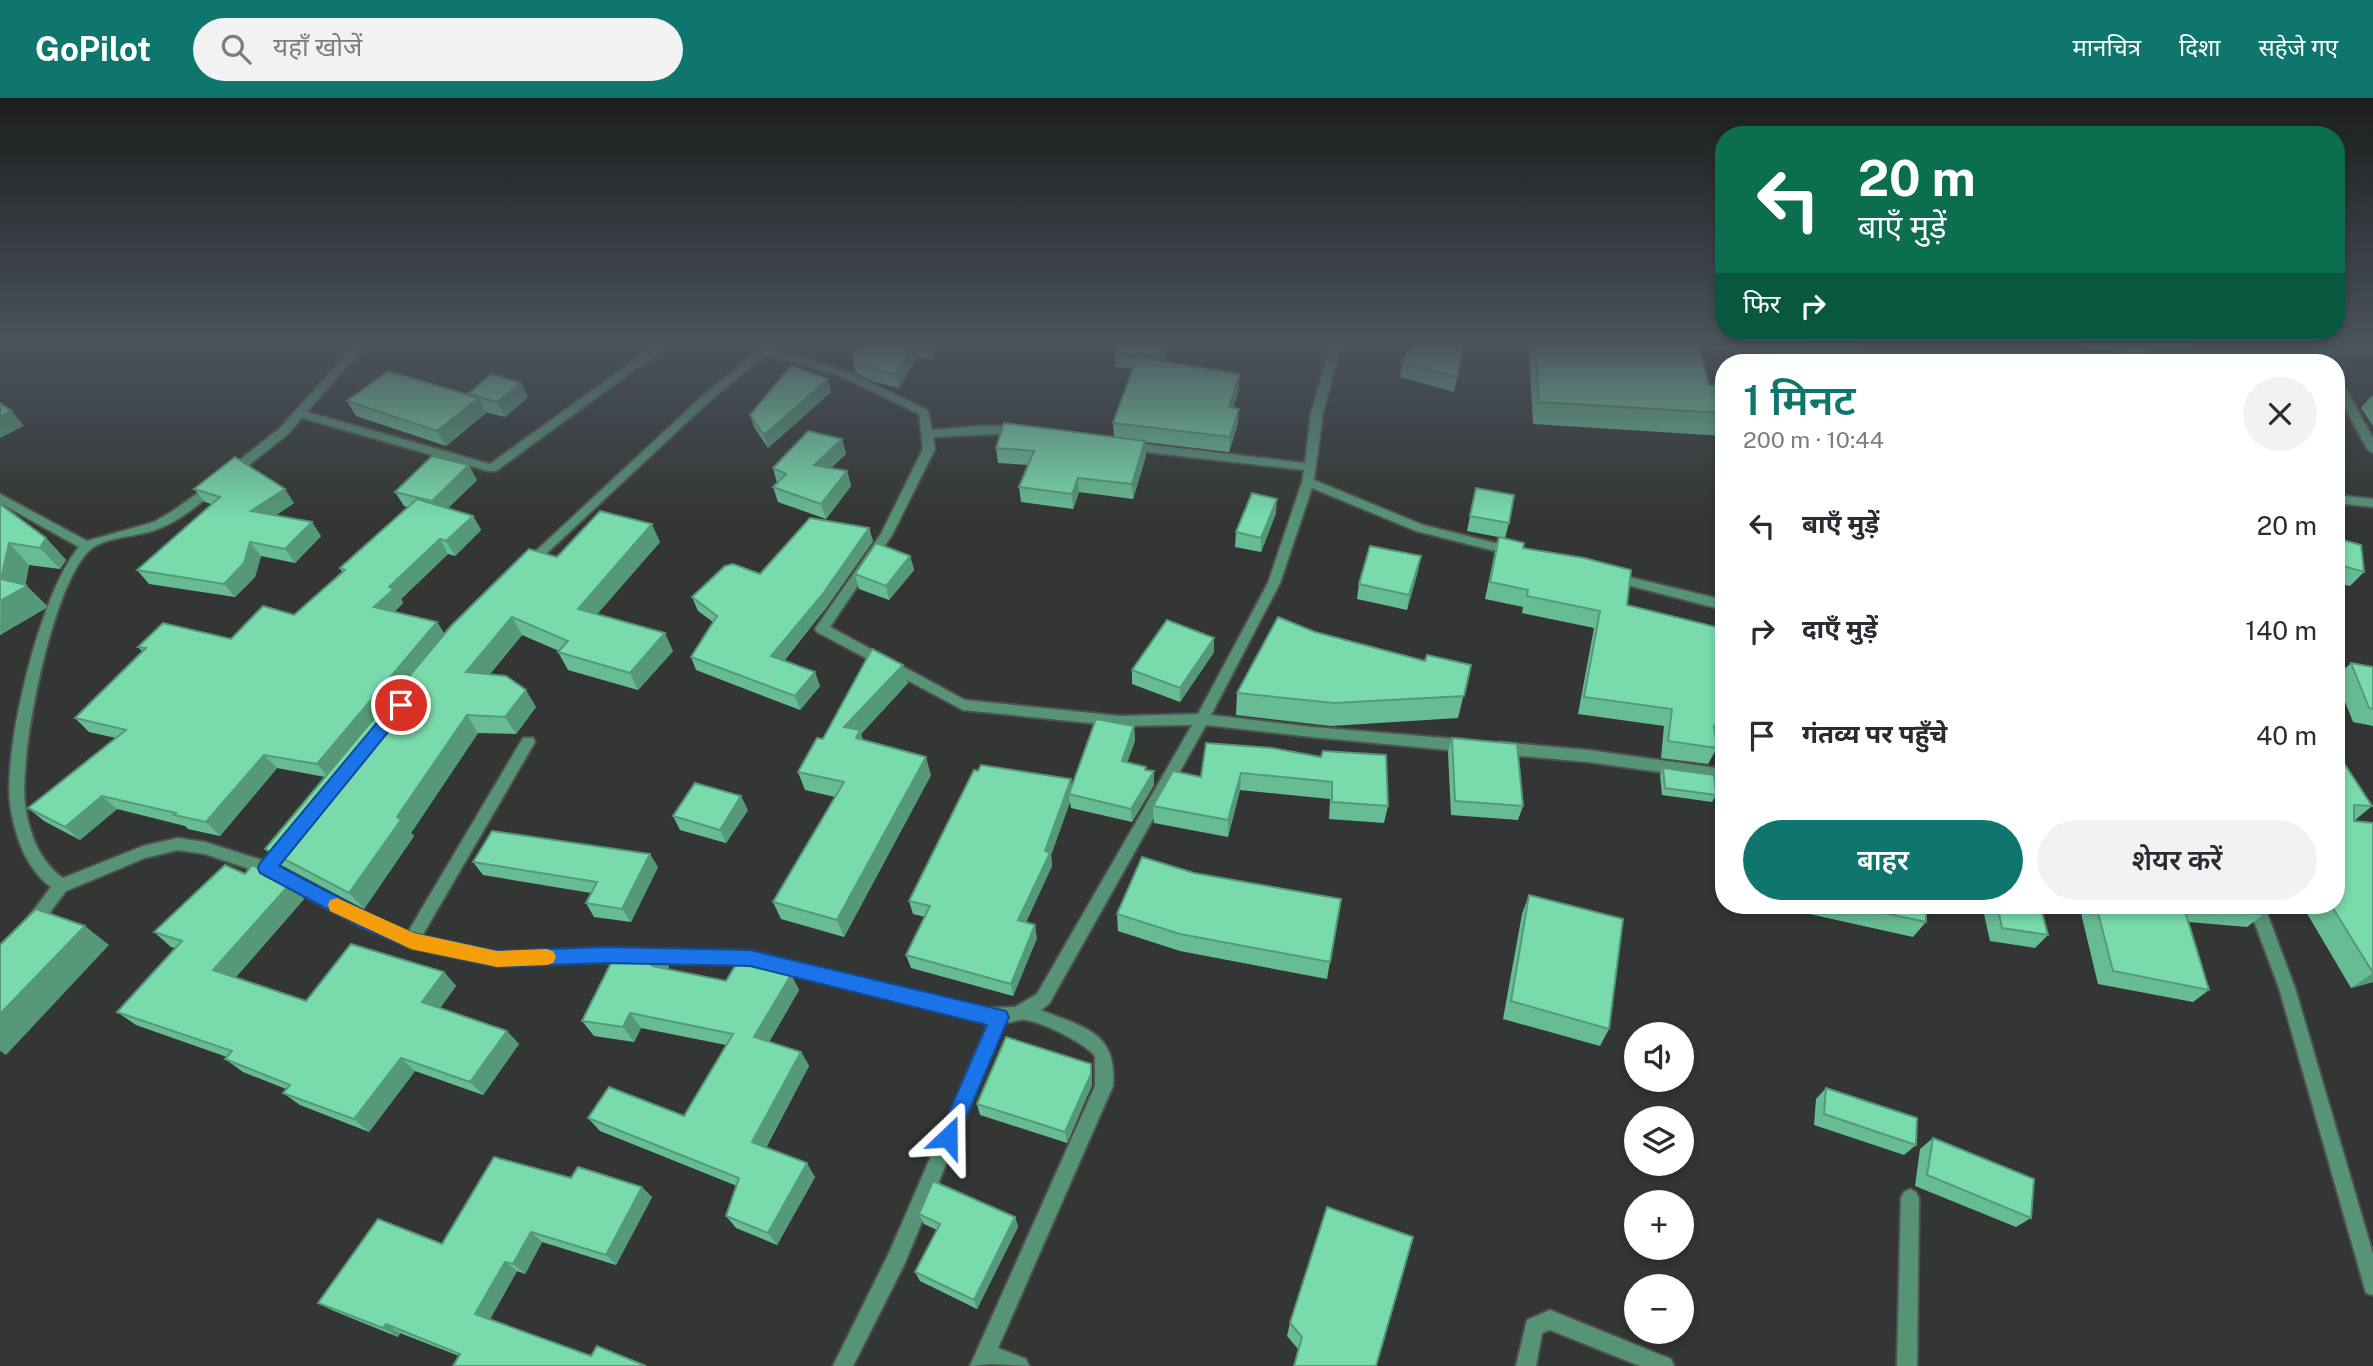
<!DOCTYPE html>
<html lang="hi">
<meta charset="utf-8">
<style>
body{margin:0;font-family:"Public Sans","Noto Sans Devanagari",sans-serif;background:#f2f2f3;color:#2b2b33;height:100vh;display:flex;flex-direction:column;font-size:26px;white-space:nowrap}
*{box-sizing:border-box;margin:0}
p{font-size:23px;color:#7c7c81}
.icon{flex:none;width:38px;height:38px;fill:none;stroke:currentColor;stroke-width:2;stroke-linecap:round;stroke-linejoin:round}
.map{position:relative;flex:1;overflow:hidden}
.drawer{position:absolute;left:1715px;top:256px;width:630px;height:560px;display:flex;flex-direction:column;background:#fff;border-radius:28px;box-shadow:0 4px 10px #0003}
.drawer>*{flex:none}
.top-card{position:absolute;left:1715px;top:28px;width:630px;height:214px;border-radius:28px;box-shadow:0 4px 10px #0003;background:#0b6e4f;color:#fff;overflow:hidden}
.fabs{position:absolute;left:1624px;top:924px;display:grid;gap:14px}
.fabs a{display:grid;place-items:center;width:70px;height:70px;border-radius:50%;background:#fff;box-shadow:0 4px 10px #0003;font-size:35px}
.pin{position:absolute;display:grid;place-items:center;width:60px;height:60px;color:#fff;margin:-30px;border:4px solid #fff;border-radius:50%;box-shadow:0 2px 7px #0007}
.me{position:absolute;width:77px;margin:-38px;rotate:23deg;stroke-linejoin:round;filter:drop-shadow(0 0 5px #0008)}
.turn{display:flex;align-items:center;gap:24px;height:147px;padding:0 28px;font-size:32px}
.turn .icon{width:91px;height:91px;stroke-width:2.5}
.turn b{display:block;font-size:49px;line-height:60px}
.then{display:flex;align-items:center;height:66px;padding:0 28px;background:#0003;gap:14px;font-size:26px}
.round{display:grid;place-items:center;flex:none;width:74px;height:74px;border-radius:37px;background:#f2f2f3}
.head{display:flex;align-items:center;justify-content:space-between;height:119px;padding:0 28px}
h1{font-size:42px;font-weight:600;line-height:52px;color:#0f766e}
.button{display:flex;gap:14px;margin-top:auto;padding:14px 28px}
.button a{flex:1;height:80px;border-radius:42px;background:#0f766e;color:#fff;font-size:28px;font-weight:600;line-height:80px;text-align:center}
.button a+a{background:#f2f2f3;color:#2b2b33}
ul{padding:0;list-style:none}
li{display:flex;align-items:center;gap:21px;height:105px;padding:0 28px}
li div{flex:1}
li b{display:block;font-size:26px}
li em{font-style:normal}
header{display:flex;align-items:center;gap:42px;box-sizing:border-box;height:98px;padding:0 35px;background:#0f766e;color:#fff}
header strong{font-size:33px}
nav{display:flex;gap:38px;margin-inline-start:auto;font-size:24px}
.search{width:490px;height:63px;background:#f2f2f3;display:flex;align-items:center;gap:18px;box-sizing:border-box;padding:0 24px;border-radius:38px;color:#7c7c81;font-size:26px}
.map>svg:first-child{display:block}
.lines{fill:none;stroke-linecap:round;stroke-linejoin:round}
.street-casing{stroke:#4f5250;stroke-width:4}
.street{fill:#579476;fill-rule:evenodd}
.wall{fill:#68bc94}
.shaded-wall{fill:#559978}
.building{fill:#79dbac;stroke:#559978;stroke-width:2}
.route{fill:#1a73e8;stroke:#114b97;stroke-width:2}
.slow{fill:#f59e0b}
</style>
<header>
<strong>GoPilot</strong>
<div class="search"><svg class="icon" aria-label="search" viewBox="0 0 24 24"><circle cx="10" cy="10" r="6"/><path d="M15 15l6 6"/></svg>यहाँ खोजें</div>
<nav><a>मानचित्र</a><a>दिशा</a><a>सहेजे गए</a></nav>
</header>
<div class="map">
<svg width="2373" height="1268" viewBox="0 0 2373 1268">
<rect width="100%" height="100%" fill="#333634"/>
<g class="lines">
<defs>
<g id="street">
<polygon points="358,243 369,243 307,314 490,366 661,243 674,243 496,373 488,373 302,320 288,336 235,378 227,378 227,372 280,330"/>
<path d="M768,243H780L772,251L848,274L928,312L932,332C953,331 1010,322 1026,334L1020,338L998,336L933,339L935,351L892,437L830,529L965,602L1120,618L1198,616L1268,485L1302,384L1304,372L1127,352L1121,348L1127,344L1305,365L1311,315L1332,243H1342L1323,315L1314,382L1423,427L1515,450L1521,454L1515,458L1416,433L1312,390L1280,485L1211,617L1312,629L1469,642L1474,644L1476,648L1474,652L1469,654L1312,639L1206,627L1049,906L1041,912C1084,930 1117,933 1113,988L998,1250L1026,1261L1029,1268L991,1266L970,1268L1095,988V958C1083,944 1044,925 1026,922C1020,921 1011,925 1005,925L904,1167L853,1268H833L890,1153L988,926L750,867L605,864L497,868L411,850L360,828L261,775L205,756L178,752L145,760L66,793L36,833L30,835L24,833L22,828L51,789C25,770 14,735 10,705C4,646 41,493 79,449L0,405V396L87,443L154,424L171,414L215,383L221,387L219,390C198,407 178,425 152,433C134,439 106,439 91,451C52,484 19,656 25,706C29,735 39,763 63,780L143,748L178,740L205,744L271,765L372,818L408,834L523,640H533L535,644L422,838L497,854L605,850L750,853L984,910L1015,909L1037,896L1192,627L1120,628L963,612L817,534L815,531L817,528L881,436L923,351L919,316L840,278L766,256L704,308L531,470H523L521,467L696,304Z"/>
<polygon points="1678,243 1884,253 2051,256 2373,251 2373,257 2051,262 1884,259 1681,249 1676,246"/>
<polygon points="2336,279 2341,282 2373,340 2373,355 2367,351 2336,293"/>
<polygon points="2336,397 2373,401 2373,409 2336,405"/>
<polygon points="1612,475 1724,502 1724,512 1608,482 1606,479"/>
<polygon points="1499,644 1588,652 1724,671 1724,683 1588,664 1499,656 1494,654 1492,650 1494,646"/>
<polygon points="2248,807 2264,807 2295,890 2373,1156 2373,1197 2366,1195 2364,1188 2279,890"/>
<polygon points="1910,1091 1916,1094 1919,1100 1917,1268 1897,1268 1901,1100 1904,1094"/>
<polygon points="1550,1212 1671,1261 1674,1268 1640,1268 1550,1232 1542,1235 1536,1268 1516,1268 1527,1222"/>
</g>
</defs>
<!-- street casing -->
<use href="#street" class="street-casing"/>
<!-- street -->
<use href="#street" class="street"/>
</g>
<!-- wall -->
<g class="wall">
<polygon points="863,243 940,243 932,261 917,259 899,290 874,284 856,275 852,261"/>
<polygon points="1169,243 1164,263 1239,291 1233,310 1239,311 1238,325 1229,354 1145,344 1146,358 1133,401 1079,394 1073,411 1021,404 1019,389 1028,367 998,365 996,350 1114,339 1113,325 1133,271 1115,269 1115,255"/>
<polygon points="1413,243 1465,243 1454,294 1400,279 1402,264"/>
<polygon points="1532,243 1698,243 1709,287 1724,288 1724,338 1533,326 1529,253"/>
<polygon points="1760,243 1861,243 1858,249"/>
<polygon points="2080,243 2198,243 2192,251 2146,251 2152,264 2110,264 2117,252 2085,252"/>
<polygon points="828,281 831,294 768,350 754,329 750,317"/>
<polygon points="521,285 528,299 505,319 485,314 486,315 446,348 356,318 347,303 468,297 468,296"/>
<polygon points="2371,298 2373,298 2373,328 2361,310"/>
<polygon points="842,341 846,356 831,370 847,373 851,388 826,421 778,404 773,389 777,385 773,370"/>
<polygon points="477,382 448,410 473,418 481,432 455,458 448,456 401,501 403,505 394,514 445,536 557,459 660,444 597,516 673,553 638,592 568,572 558,554 559,553 522,537 490,576 536,609 516,636 478,635 411,735 414,738 364,811 281,767 265,751 325,679 277,670 220,738 188,731 185,728 117,711 80,742 44,723 28,710 116,640 89,634 75,620 143,554 138,549 231,541 294,517 342,474 340,470 408,409 404,408 395,394"/>
<polygon points="1476,390 1509,425 1505,440 1627,507 1724,531 1724,649 1717,648 1717,650 1708,666 1661,660 1664,628 1578,616 1594,530 1522,515 1523,509 1485,501 1498,439 1467,433"/>
<polygon points="194,391 294,405 276,417 321,438 295,465 261,458 255,479 235,499 149,486 137,472 211,406 205,404"/>
<polygon points="0,406 46,440 66,462 60,471 29,467 25,487 47,508 46,510 0,537"/>
<polygon points="1276,415 1261,454 1235,449 1236,434"/>
<polygon points="869,430 873,443 826,510 784,563 820,588 800,612 696,572 691,559 713,524 698,513 692,499 760,476"/>
<polygon points="2336,440 2364,474 2350,488 2336,485"/>
<polygon points="910,458 914,472 889,502 859,491 855,476"/>
<polygon points="1418,473 1407,512 1357,501 1359,486"/>
<polygon points="1315,534 1425,563 1471,567 1458,620 1331,628 1236,617 1237,595"/>
<polygon points="1214,554 1180,604 1132,586 1132,572"/>
<polygon points="2351,565 2373,569 2373,628 2353,624 2336,581 2336,579"/>
<polygon points="908,585 861,636 863,642 931,677 844,839 781,821 773,804 835,699 805,692 798,674 823,641"/>
<polygon points="1134,628 1135,643 1127,664 1146,672 1154,687 1132,724 1071,710 1070,704 1051,757 1052,768 1026,824 1037,840 1013,898 911,870 906,857 925,819 913,816 909,803 1072,688"/>
<polygon points="1452,640 1523,708 1518,722 1451,717 1448,654"/>
<polygon points="1272,650 1388,708 1384,725 1329,721 1330,701 1240,692 1228,739 1154,725 1153,708"/>
<polygon points="2336,653 2372,708 2354,723 2373,725 2373,884 2351,890 2302,807 2336,807"/>
<polygon points="1663,670 1716,697 1712,704 1662,697 1660,677"/>
<polygon points="748,712 726,745 680,732 673,718"/>
<polygon points="473,764 658,769 631,824 594,819 586,805 591,795 483,777"/>
<polygon points="1194,775 1341,801 1327,881 1180,853 1118,833 1117,816"/>
<polygon points="245,776 290,786 304,801 235,880 306,903 444,874 456,888 440,910 519,946 483,997 415,973 369,1034 300,1007 283,995 286,991 243,974 225,961 227,959 136,927 117,914 175,850 171,849 154,834"/>
<polygon points="1529,797 1609,931 1600,948 1503,921 1522,816"/>
<polygon points="1796,807 1926,807 1926,824 1913,839 1796,813"/>
<polygon points="1982,807 2040,807 2048,837 2035,850 1990,843"/>
<polygon points="2079,807 2259,807 2264,816 2247,829 2189,824 2209,892 2193,904 2098,886"/>
<polygon points="669,868 668,871 726,883 791,877 799,892 769,944 801,954 809,968 766,1050 815,1079 777,1147 736,1130 726,1118 737,1088 600,1033 588,1020 684,1018 726,947 641,930 634,944 594,938 582,923"/>
<polygon points="1091,966 1092,987 1067,1045 980,1017 977,1006"/>
<polygon points="1826,990 1916,1047 1904,1057 1814,1027 1816,1001"/>
<polygon points="1933,1040 2031,1120 2016,1129 1915,1088 1920,1051"/>
<polygon points="571,1080 652,1099 616,1167 542,1144 525,1176 517,1173 490,1221 591,1258 646,1268 459,1258 400,1235 398,1239 334,1213 318,1205 442,1146"/>
<polygon points="919,1116 1015,1119 1018,1129 977,1211 920,1183 915,1174 937,1132 924,1126"/>
<polygon points="1290,1225 1376,1268 1298,1251 1287,1238"/>
</g>
<!-- shaded-wall -->
<g class="shaded-wall">
<polygon points="931,243 940,243 932,261 929,247"/>
<polygon points="1165,243 1169,243 1162,274 1161,259"/>
<polygon points="914,245 917,259 899,290 896,276"/>
<polygon points="1240,276 1239,291 1229,324 1229,309"/>
<polygon points="828,281 831,294 768,350 764,337"/>
<polygon points="521,285 528,299 505,319 497,304"/>
<polygon points="479,300 486,315 446,348 437,333"/>
<polygon points="1239,311 1238,325 1229,354 1230,339"/>
<polygon points="12,313 24,328 0,340 0,319"/>
<polygon points="842,341 846,356 818,382 814,367"/>
<polygon points="1145,343 1146,358 1133,401 1132,386"/>
<polygon points="469,367 477,382 440,418 432,403"/>
<polygon points="847,373 851,388 826,421 821,406"/>
<polygon points="1078,380 1079,394 1073,411 1072,396"/>
<polygon points="285,391 294,405 261,427 251,413"/>
<polygon points="1277,401 1276,415 1261,454 1261,440"/>
<polygon points="473,418 481,432 455,458 446,443"/>
<polygon points="312,424 321,438 295,465 285,451"/>
<polygon points="652,426 660,444 587,528 578,511"/>
<polygon points="869,430 873,443 826,510 776,572 771,558"/>
<polygon points="46,440 66,462 60,471 40,450"/>
<polygon points="440,441 448,456 401,501 403,505 384,523 374,509 389,489"/>
<polygon points="250,444 261,458 255,479 235,499 224,486"/>
<polygon points="9,445 29,467 25,489 26,487 47,508 46,510 0,537 1,481"/>
<polygon points="910,458 914,472 889,502 886,488"/>
<polygon points="1421,458 1418,473 1407,512 1409,497"/>
<polygon points="512,519 522,537 477,591 466,574"/>
<polygon points="437,524 446,538 329,680 317,666"/>
<polygon points="665,535 673,553 638,592 630,575"/>
<polygon points="1214,540 1214,554 1180,604 1180,590"/>
<polygon points="903,567 908,585 861,636 866,651 844,629"/>
<polygon points="815,574 820,588 800,612 795,598"/>
<polygon points="526,592 536,609 516,636 505,619"/>
<polygon points="467,617 478,635 411,735 414,738 364,811 349,795 397,719"/>
<polygon points="1134,628 1135,643 1123,677 1122,663"/>
<polygon points="264,657 277,670 220,738 206,724"/>
<polygon points="926,659 931,677 844,839 837,822"/>
<polygon points="1154,673 1154,687 1132,724 1131,711"/>
<polygon points="1241,675 1240,692 1228,739 1228,722"/>
<polygon points="1071,681 1073,695 1069,696 1070,704 1051,757 1052,768 1021,835 1018,822 1045,753"/>
<polygon points="102,698 117,711 80,742 65,729"/>
<polygon points="741,698 748,712 726,745 720,732"/>
<polygon points="650,756 658,769 631,824 622,811"/>
<polygon points="290,786 304,801 230,886 213,872"/>
<polygon points="1035,827 1037,840 1013,898 1011,886"/>
<polygon points="85,828 109,847 6,957 0,953 0,916"/>
<polygon points="659,852 669,868 662,884 652,868"/>
<polygon points="444,874 456,888 435,917 422,904"/>
<polygon points="2373,875 2373,884 2351,890"/>
<polygon points="791,877 799,892 763,954 754,939"/>
<polygon points="630,915 641,930 634,944 623,929"/>
<polygon points="507,933 519,946 483,997 470,984"/>
<polygon points="801,954 809,968 761,1058 752,1044"/>
<polygon points="401,960 415,973 369,1034 354,1021"/>
<polygon points="1091,966 1092,987 1067,1045 1065,1034"/>
<polygon points="807,1065 815,1079 777,1147 768,1135"/>
<polygon points="642,1089 652,1099 616,1167 606,1157"/>
<polygon points="1015,1119 1018,1129 977,1211 974,1202"/>
<polygon points="531,1134 542,1144 525,1176 513,1166"/>
<polygon points="505,1164 517,1173 488,1225 475,1216"/>
<polygon points="386,1226 400,1235 398,1239 383,1230"/>
</g>
<!-- building -->
<g class="building">
<polygon points="863,243 931,243 929,247 914,245 896,276 871,270 852,261"/>
<polygon points="1118,243 1165,243 1161,259 1115,255"/>
<polygon points="1413,243 1465,243 1457,279 1402,264"/>
<polygon points="1535,243 1698,243 1709,287 1724,288 1724,315 1539,304"/>
<polygon points="2119,249 2144,249 2152,264 2126,264"/>
<polygon points="1137,259 1240,276 1229,309 1239,311 1230,339 1113,325"/>
<polygon points="791,268 828,281 764,337 750,317"/>
<polygon points="388,273 479,300 437,333 347,303"/>
<polygon points="491,276 521,285 497,304 468,296"/>
<polygon points="0,305 12,313 0,319"/>
<polygon points="1004,325 1145,343 1132,386 1078,380 1072,396 1019,389 1034,353 996,350"/>
<polygon points="808,333 842,341 814,367 847,373 821,406 773,389 786,376 773,370"/>
<polygon points="432,358 469,367 432,403 395,394"/>
<polygon points="235,359 285,391 251,413 312,424 285,451 250,444 244,465 224,486 137,472 220,399 194,391"/>
<polygon points="1476,390 1514,397 1509,425 1470,418"/>
<polygon points="1252,395 1277,401 1261,440 1236,434"/>
<polygon points="417,401 473,418 446,443 440,441 389,489 394,491 374,509 437,524 317,666 264,657 206,724 174,717 176,715 102,698 65,729 28,710 126,632 75,620 146,550 138,549 163,525 231,541 263,508 294,517 345,472 340,470"/>
<polygon points="0,406 46,440 40,450 9,445 1,481 26,487 25,489 0,503"/>
<polygon points="600,413 652,426 578,511 665,535 630,575 558,554 568,543 512,519 466,574 506,578 526,592 505,619 467,617 397,719 401,722 349,795 265,751 451,528 529,451 557,459"/>
<polygon points="810,420 869,430 822,497 771,558 815,574 795,598 691,559 717,518 692,499 725,468 733,466 760,476"/>
<polygon points="1499,439 1524,445 1523,450 1584,460 1631,472 1627,507 1724,531 1724,631 1714,628 1717,650 1668,643 1672,611 1584,599 1600,513 1527,498 1528,492 1490,484"/>
<polygon points="2336,440 2361,447 2364,474 2336,466"/>
<polygon points="876,445 910,458 886,488 855,476"/>
<polygon points="1370,448 1421,458 1409,497 1359,486"/>
<polygon points="1278,519 1315,534 1425,563 1427,557 1471,567 1464,598 1334,605 1237,595"/>
<polygon points="1167,522 1214,540 1180,590 1132,572"/>
<polygon points="872,551 903,567 844,629 860,632 856,640 926,659 837,822 773,804 844,684 798,674 817,640 823,641"/>
<polygon points="2351,565 2373,569 2373,611 2369,610"/>
<polygon points="1096,621 1134,628 1122,663 1146,669 1145,672 1154,673 1131,711 1069,696"/>
<polygon points="1452,640 1517,646 1523,708 1455,703"/>
<polygon points="1206,645 1272,650 1321,659 1323,653 1386,657 1388,708 1332,704 1332,684 1241,675 1228,722 1153,708 1173,673 1201,679"/>
<polygon points="2336,653 2372,708 2354,707 2354,723 2373,725 2373,875 2331,807 2336,807"/>
<polygon points="981,667 1071,681 1045,753 1050,755 1018,822 1035,827 1011,886 906,857 930,808 909,803 974,672 978,673"/>
<polygon points="1663,670 1714,677 1716,697 1665,690"/>
<polygon points="695,685 741,698 720,732 673,718"/>
<polygon points="492,733 650,756 622,811 586,805 597,784 473,764"/>
<polygon points="1142,759 1194,775 1341,801 1330,864 1180,836 1117,816"/>
<polygon points="225,767 245,776 252,767 290,786 213,872 306,903 351,846 444,874 422,904 507,933 470,984 401,960 354,1021 283,995 290,987 225,961 232,953 117,914 182,843 154,834"/>
<polygon points="1529,797 1623,821 1609,931 1511,903"/>
<polygon points="1847,807 1926,807 1926,824"/>
<polygon points="1997,807 2040,807 2048,837 2002,830"/>
<polygon points="2096,807 2259,807 2264,816 2184,810 2209,892 2113,873"/>
<polygon points="36,811 85,828 0,916 0,847"/>
<polygon points="618,851 659,852 652,868 726,883 740,860 791,877 754,939 801,954 752,1044 807,1065 768,1135 726,1118 739,1080 588,1020 609,989 684,1018 733,936 630,915 623,929 582,923"/>
<polygon points="1006,939 1091,966 1091,976 1065,1034 977,1006"/>
<polygon points="1826,990 1917,1020 1916,1047 1824,1016"/>
<polygon points="1933,1040 2034,1081 2031,1120 1927,1077"/>
<polygon points="494,1059 571,1080 578,1069 642,1089 606,1157 531,1134 513,1166 505,1164 475,1216 591,1258 597,1248 646,1268 453,1268 460,1256 386,1226 383,1230 318,1205 378,1121 442,1146"/>
<polygon points="933,1083 1015,1119 974,1202 915,1174 940,1126 919,1116"/>
<polygon points="1327,1109 1413,1139 1376,1268 1294,1268 1302,1239 1290,1225"/>
</g>
<!-- sky -->
<linearGradient id="sky" x2="0" y2="1"><stop stop-color="#1c1e1d"/><stop offset="0.58" stop-color="#4a525c"/><stop offset="1" stop-color="#4a525c" stop-opacity="0"/></linearGradient>
<rect width="2373" height="421" fill="url(#sky)"/>
<!-- route -->
<polygon class="route" points="401,601 406,603 409,607 406,612 279,768 372,817 413,835 497,853 605,849 750,852 1006,913 1009,919 955,1046 948,1049 941,1046 938,1039 987,927 750,868 605,865 497,869 405,848 359,828 260,775 258,770 260,765 395,603"/>
<!-- slow -->
<polygon class="slow" points="337,800 414,835 497,853 547,851 553,853 556,859 553,865 547,867 497,869 411,851 330,813 328,807 330,802"/>
</svg>
<div class="fabs">
<a><svg class="icon" aria-label="sound" viewBox="0 0 24 24"><path d="M4 9h4l5-4v14l-5-4H4zM17 9q2 3 0 6"/></svg></a>
<a><svg class="icon" aria-label="layers" viewBox="0 0 24 24"><path d="M12 4l9 5-9 5-9-5zM3 14l9 5 9-5"/></svg></a>
<a>+</a>
<a>−</a>
</div>
<div class="pin" style="left:401px;top:607px;background:#d93025"><svg class="icon" aria-label="arrive" viewBox="0 0 24 24"><path d="M6 21V4h12l-3 4 3 4H6"/></svg></div>
<svg class="me" style="left:948px;top:1039px" viewBox="-20 -20 40 40"><path d="M0-17L14 15 0 8-14 15z" fill="#1a73e8" stroke="#fff" stroke-width="4"/></svg>
<div class="top-card">
<div class="turn"><svg class="icon" aria-label="left" viewBox="0 0 24 24"><path d="M17 20v-9H6M10 6l-5 5 5 5"/></svg><div><b>20 m</b>बाएँ मुड़ें</div></div>
<div class="then">फिर<svg class="icon" aria-label="right" viewBox="0 0 24 24"><path d="M7 20v-9h11M14 6l5 5-5 5"/></svg></div>
</div>
<section class="drawer">
<div class="head"><div><h1>1 मिनट</h1><p>200 m · 10:44</p></div><a class="round"><svg class="icon" aria-label="close" viewBox="0 0 24 24"><path d="M6 6l12 12M18 6L6 18"/></svg></a></div>
<ul>
<li><svg class="icon" aria-label="left" viewBox="0 0 24 24"><path d="M17 20v-9H6M10 6l-5 5 5 5"/></svg><div><b>बाएँ मुड़ें</b></div><em>20 m</em></li>
<li><svg class="icon" aria-label="right" viewBox="0 0 24 24"><path d="M7 20v-9h11M14 6l5 5-5 5"/></svg><div><b>दाएँ मुड़ें</b></div><em>140 m</em></li>
<li><svg class="icon" aria-label="arrive" viewBox="0 0 24 24"><path d="M6 21V4h12l-3 4 3 4H6"/></svg><div><b>गंतव्य पर पहुँचे</b></div><em>40 m</em></li>
</ul>
<div class="button"><a>बाहर</a><a>शेयर करें</a></div>
</section>
</div>
